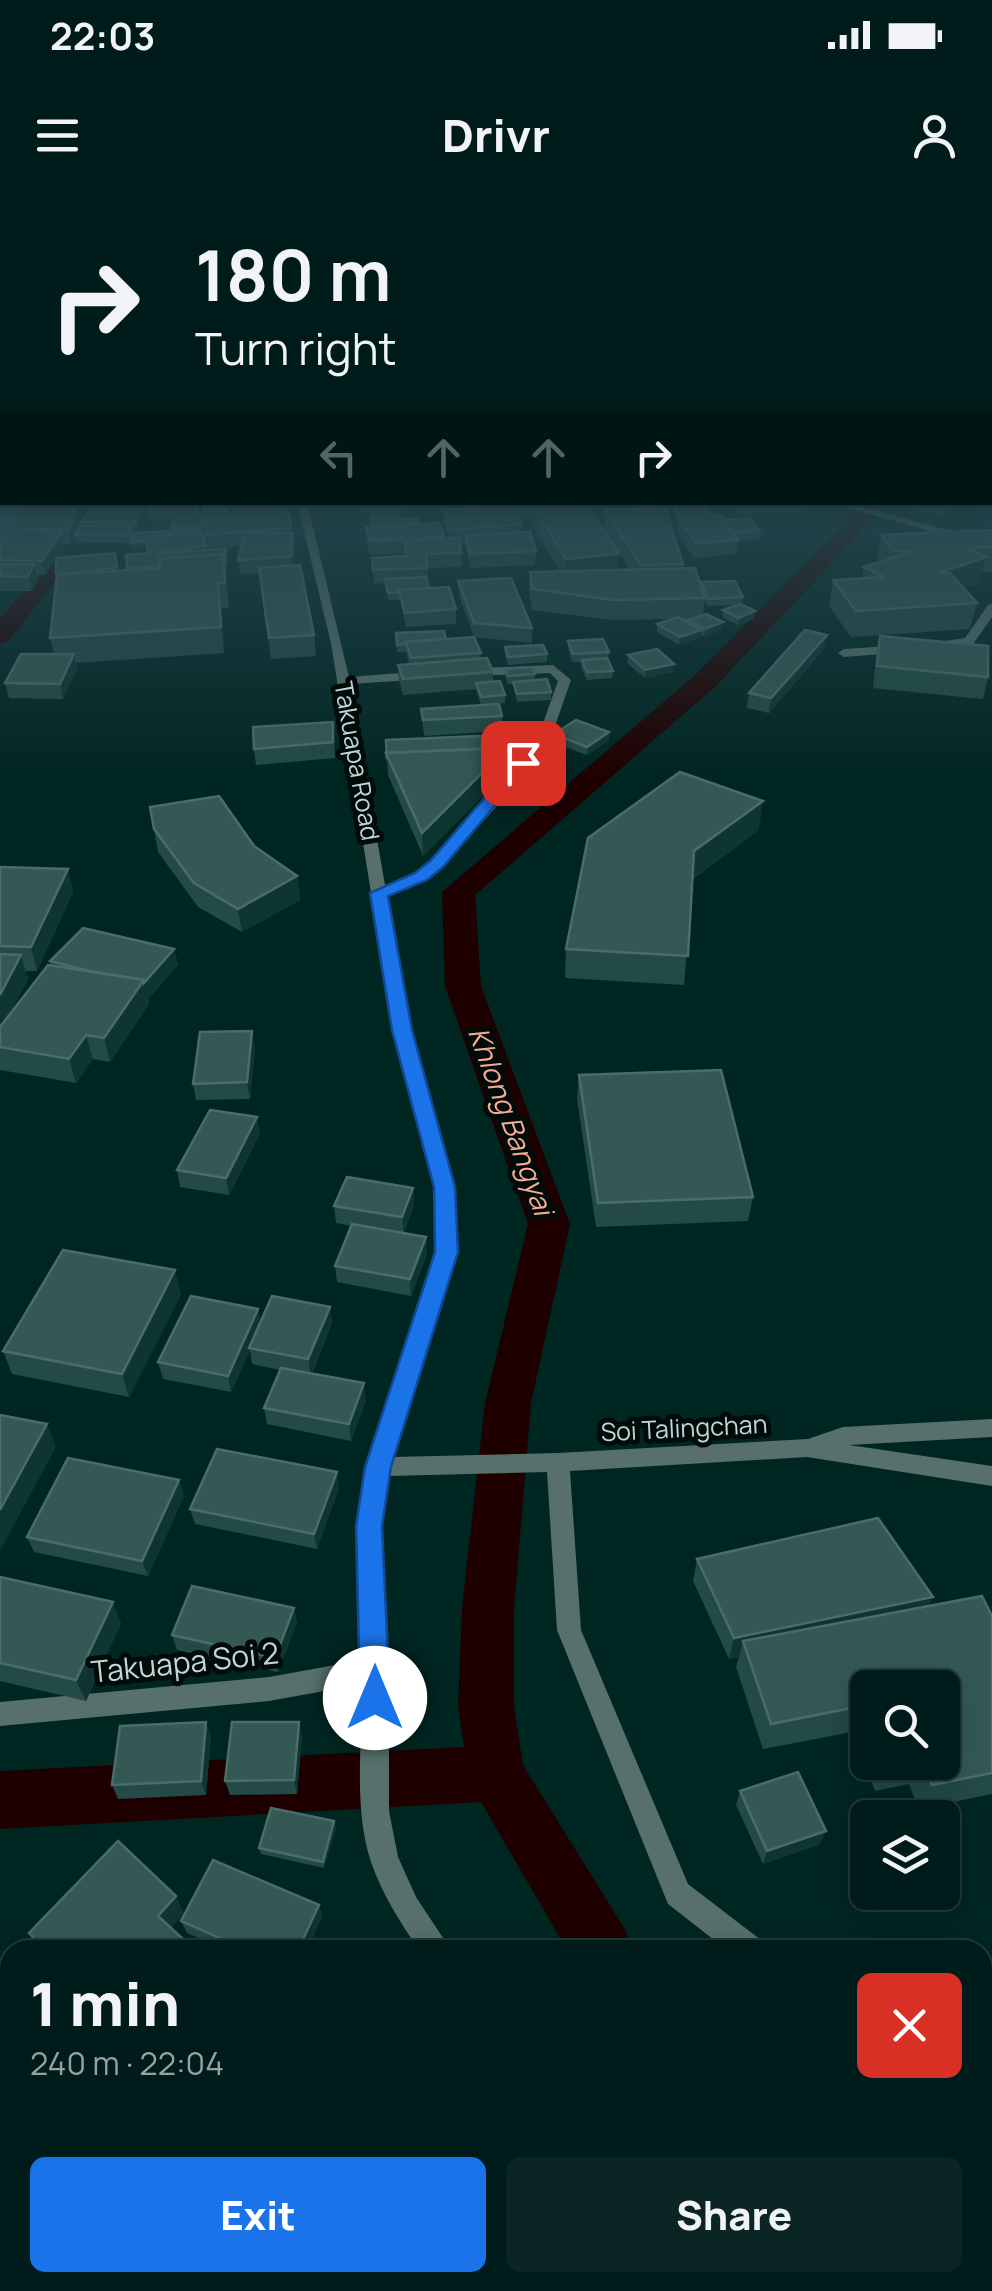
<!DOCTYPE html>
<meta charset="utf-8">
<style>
body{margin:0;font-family:Manrope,sans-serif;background:#0a2523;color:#f1f3f6;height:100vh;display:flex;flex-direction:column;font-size:38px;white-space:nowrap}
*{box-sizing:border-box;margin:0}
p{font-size:32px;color:#95a1a2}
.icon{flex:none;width:55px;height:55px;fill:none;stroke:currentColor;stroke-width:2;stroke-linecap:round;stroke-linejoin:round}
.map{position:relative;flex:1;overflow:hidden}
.panel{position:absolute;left:0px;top:1740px;width:992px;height:352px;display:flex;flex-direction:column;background:#001c1a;border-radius:30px 30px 0 0;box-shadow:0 5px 25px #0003,0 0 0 2px #223a39}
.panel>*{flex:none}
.hud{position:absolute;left:0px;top:0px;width:992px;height:305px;box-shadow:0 5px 25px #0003,0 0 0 2px #223a39;background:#001c1a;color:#f1f3f6;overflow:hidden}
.tools{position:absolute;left:850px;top:1470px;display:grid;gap:20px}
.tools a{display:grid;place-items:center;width:110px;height:110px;border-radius:15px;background:#001c1a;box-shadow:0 5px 25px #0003,0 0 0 2px #223a39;font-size:50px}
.pin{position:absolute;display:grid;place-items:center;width:85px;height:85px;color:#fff;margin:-42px;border-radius:20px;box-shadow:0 5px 15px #0006}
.me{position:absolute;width:110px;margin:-55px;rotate:0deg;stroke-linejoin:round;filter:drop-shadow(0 0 8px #0008)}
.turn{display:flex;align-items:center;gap:35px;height:210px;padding:0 30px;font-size:45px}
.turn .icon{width:130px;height:130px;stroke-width:2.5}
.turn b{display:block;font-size:70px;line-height:85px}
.lanes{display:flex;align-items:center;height:95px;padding:0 30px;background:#0003;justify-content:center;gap:50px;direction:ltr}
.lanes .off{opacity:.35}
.round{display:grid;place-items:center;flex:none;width:105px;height:105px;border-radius:15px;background:#0a2523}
.headline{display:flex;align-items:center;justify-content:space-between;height:170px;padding:0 30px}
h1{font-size:60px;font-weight:800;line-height:75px}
.cta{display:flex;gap:20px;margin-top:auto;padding:20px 30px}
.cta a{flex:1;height:115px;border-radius:15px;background:#1a73e8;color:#fff;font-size:40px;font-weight:800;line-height:115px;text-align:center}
.cta a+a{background:#0a2523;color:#f1f3f6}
.status{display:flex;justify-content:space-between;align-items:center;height:70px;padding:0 50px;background:#001c1a;direction:ltr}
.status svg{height:28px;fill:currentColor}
header{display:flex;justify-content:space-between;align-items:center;height:130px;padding:0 30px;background:#001c1a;font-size:45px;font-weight:800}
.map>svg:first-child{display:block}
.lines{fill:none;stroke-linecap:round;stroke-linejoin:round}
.canal{fill:#1f0000;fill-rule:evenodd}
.minor{fill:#57706c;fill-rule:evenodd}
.wall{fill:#234a46;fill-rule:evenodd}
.shaded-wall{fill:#0e3531}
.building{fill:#345955;stroke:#4a6d69;stroke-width:2.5}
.route{fill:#1a73e8;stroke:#114b97;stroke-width:2.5}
.labels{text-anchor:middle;stroke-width:10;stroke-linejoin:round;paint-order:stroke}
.street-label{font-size:25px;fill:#c2d7d4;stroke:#010c0a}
.water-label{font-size:28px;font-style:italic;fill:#f8ac92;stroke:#010c0a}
.near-street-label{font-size:30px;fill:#c2d7d4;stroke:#010c0a}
</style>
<div class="status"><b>22:03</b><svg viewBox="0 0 49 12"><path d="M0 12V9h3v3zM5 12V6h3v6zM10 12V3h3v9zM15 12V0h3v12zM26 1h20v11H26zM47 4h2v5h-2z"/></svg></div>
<header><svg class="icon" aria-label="menu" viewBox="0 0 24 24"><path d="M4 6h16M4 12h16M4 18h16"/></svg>Drivr<svg class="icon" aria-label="person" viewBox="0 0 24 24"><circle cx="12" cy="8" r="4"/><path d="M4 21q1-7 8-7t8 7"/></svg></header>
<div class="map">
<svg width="992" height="2091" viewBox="0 0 992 2091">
<rect width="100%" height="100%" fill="#002622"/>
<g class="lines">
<!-- canal -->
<g class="canal">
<polygon points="866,302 890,302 715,487 475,695 481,786 570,1024 531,1203 514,1409 514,1506 523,1565 624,1728 633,1750 567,1750 481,1602 0,1629 0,1571 464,1547 458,1506 462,1409 485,1203 528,1024 445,786 442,692 695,475"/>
<polygon points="59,354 71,361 9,441 0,444 0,419 51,356"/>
<polygon points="982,2057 992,2065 992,2091 926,2091 923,2082 982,2082"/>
</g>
<!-- minor -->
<g class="minor">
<path d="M297,302H307L349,477L426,471L432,475L426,479L350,484L385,685L416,673L432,660L509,575L541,529L558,481L550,473L465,476L459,472L461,469L553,465L571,480L554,529L499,604L442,666L426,679L387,695L411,830L455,987L457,1051L393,1257L558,1253L808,1239L843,1227L992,1219V1237L849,1245L992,1266V1286L807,1257L570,1271L581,1430L688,1684L761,1740L766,1750H727L668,1704L557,1430L547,1272L388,1276L381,1326L389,1470V1611L398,1657L416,1697L451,1750H419C400,1722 382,1694 371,1662C353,1607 362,1541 363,1484L269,1501L0,1526V1502L269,1477L363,1460L357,1326L367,1267L437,1051L435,987L393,830L331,443Z"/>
<polygon points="826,302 845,302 992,342 992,348"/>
<polygon points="992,404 992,417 973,444 933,449 933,443 965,438 988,405"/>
<polygon points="903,445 907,446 907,452 844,457 838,453 844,449"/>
<polygon points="982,1913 992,1916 992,1951 982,1947"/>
<polygon points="781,2082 819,2082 823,2091 784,2091"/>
</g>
</g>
<!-- wall -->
<g class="wall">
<polygon points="0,286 2,286 2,302 77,302 76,305 79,319 75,327 76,333 82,326 81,322 87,314 86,305 143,302 143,319 139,319 136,330 133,330 130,343 76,342 75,336 71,344 65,344 65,346 57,358 118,371 127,370 127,368 148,353 147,349 132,350 131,343 172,331 171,328 201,302 198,314 204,314 206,302 231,302 228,317 232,317 238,302 285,302 285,311 290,319 294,347 293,365 314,435 316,456 271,459 259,373 240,374 238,360 242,346 208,349 206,324 203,333 207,350 226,349 228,363 226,377 229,408 222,409 224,453 76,463 77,469 63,499 9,498 5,483 54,454 50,438 57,378 56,359 45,375 37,375 38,378 32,391 0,391"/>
<polygon points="151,302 177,302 172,321 149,321 147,314"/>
<polygon points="360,302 405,302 406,312 362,315"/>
<polygon points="444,302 479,302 445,304"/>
<polygon points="516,302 584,302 618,370 630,370 604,330 605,310 683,364 682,369 701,385 743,397 742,405 754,419 738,425 723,418 723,410 737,405 708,406 705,400 703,415 722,430 704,436 701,434 700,438 679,445 657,432 657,424 672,419 612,420 532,410 529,392 530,372 560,371 531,323 531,317 519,317"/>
<polygon points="590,302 656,302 656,304 591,306"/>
<polygon points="728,302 804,302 803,312 739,316"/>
<polygon points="902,302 971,302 945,318 902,306"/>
<polygon points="674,306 711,314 710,315 724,321 760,331 759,339 738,340 737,354 694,358 677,331 678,320 673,313"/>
<polygon points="443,310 522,324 522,332 536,351 535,365 470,368 465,343 460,343 462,367 427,368 429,388 456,409 456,424 406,427 400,400 388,400 386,383 374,384 372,358 406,356 405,353 370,355 367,341 366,327 398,319 419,324 444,336 444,339 450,339 443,323"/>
<polygon points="992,330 992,372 982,372 980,383 964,388 977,403 970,429 851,437 829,406 833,380 862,378 864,367 878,362 877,359 881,335"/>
<polygon points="458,381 532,428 532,443 474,437 459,395"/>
<polygon points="396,433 446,439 481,453 481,458 493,472 493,482 505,495 505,503 481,505 476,489 403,495 399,480 398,465 409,464 406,452 397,452"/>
<polygon points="827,435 824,449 769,513 747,508 749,493"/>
<polygon points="880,436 988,477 983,499 873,488 876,457"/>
<polygon points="568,441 609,452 608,460 613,471 612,478 587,480 581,468 581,462 572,462 568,448"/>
<polygon points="505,447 547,454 547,462 508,465 505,455"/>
<polygon points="628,455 673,472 645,478 627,463"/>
<polygon points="505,469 535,474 535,480 551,492 551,500 517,502 513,484 508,484 505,477"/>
<polygon points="421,509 502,516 502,531 424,536"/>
<polygon points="333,522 335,558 256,565 254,549"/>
<polygon points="554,534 609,540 587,555 554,543"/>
<polygon points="386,540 507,571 423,656 388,575"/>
<polygon points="150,607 254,646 297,676 300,700 242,732 198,707 158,652"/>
<polygon points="759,630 693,679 684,785 565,778 566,749"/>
<polygon points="0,667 68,669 73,692 37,771 25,771 28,779 10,813 51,765 50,761 174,749 178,765 148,799 149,804 110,862 93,859 76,883 0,870"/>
<polygon points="255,848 250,899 196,900 193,884"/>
<polygon points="579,875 753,997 748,1021 596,1027 577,899"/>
<polygon points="260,934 229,995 180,987 177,970"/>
<polygon points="413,988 414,1005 404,1033 426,1037 427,1054 411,1096 337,1082 335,1066 352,1026 336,1023 334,1006"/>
<polygon points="181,1094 129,1197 12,1174 3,1151"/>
<polygon points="330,1107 332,1123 312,1174 366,1200 351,1241 267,1224 264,1208 280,1170 252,1164 250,1151 231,1192 163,1179 158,1162 258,1109 260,1122"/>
<polygon points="179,1280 184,1296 148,1376 34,1352 27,1337"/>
<polygon points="339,1288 317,1349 195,1324 190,1309"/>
<path d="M697,1359L930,1406L992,1416V1594L919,1609L909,1584L875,1591L852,1532L763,1549L736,1467L739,1457L729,1459L693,1381ZM868,1488L942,1562H868Z"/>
<polygon points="0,1377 121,1423 86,1501 0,1481"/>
<polygon points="294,1408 297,1423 278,1472 177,1450 172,1435"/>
<polygon points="211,1536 206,1595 118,1599 112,1585"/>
<polygon points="302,1536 297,1594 230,1595 225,1581"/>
<polygon points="740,1591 820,1644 763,1664 736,1605"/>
<polygon points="334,1621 336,1628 324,1668 261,1654 259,1648"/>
<polygon points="319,1705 322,1717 307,1750 224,1750 187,1733 181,1721"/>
</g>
<!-- shaded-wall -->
<g class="shaded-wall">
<polygon points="73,302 77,302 76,305 79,319 75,327 76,334 71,344 69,330 71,324 70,317 74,308"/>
<polygon points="174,302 177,302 172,321 171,314"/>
<polygon points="951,302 971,302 945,318 948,304"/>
<polygon points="62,332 65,346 45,375 42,361"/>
<polygon points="293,333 294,347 292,370 291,356"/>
<polygon points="198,337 199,344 132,350 131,343"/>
<polygon points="206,346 208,360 155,353"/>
<polygon points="226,349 228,363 227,377 225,363"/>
<polygon points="115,353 120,382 59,388 56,374"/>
<polygon points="619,354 618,375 565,380 566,359"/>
<polygon points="986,357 980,383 933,398 939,373"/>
<polygon points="34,364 38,378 32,391 28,377"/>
<polygon points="218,383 222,409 224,453 221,427"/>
<polygon points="755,411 754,419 738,425 738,418"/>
<polygon points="723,422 722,430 704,436 705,429"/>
<polygon points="701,430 700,438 679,445 680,437"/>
<polygon points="827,435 824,449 769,513 771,498"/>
<polygon points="74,454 77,469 63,499 60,484"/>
<polygon points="674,464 673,472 645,478 645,470"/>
<polygon points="609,532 609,540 587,555 587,547"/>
<polygon points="507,548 507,571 423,656 422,633"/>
<polygon points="763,601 759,630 691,680 694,651"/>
<polygon points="68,669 73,692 37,771 31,747"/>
<polygon points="297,676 300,700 242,732 238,709"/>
<polygon points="174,749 178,765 148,799 149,804 110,862 104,838 144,780"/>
<polygon points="21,755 28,779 0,834 0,795"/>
<polygon points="252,831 255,848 250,899 247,882"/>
<polygon points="86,835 93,859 76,883 69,859"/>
<polygon points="257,917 260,934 229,995 226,978"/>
<polygon points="413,988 414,1005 404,1034 402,1017"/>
<polygon points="426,1037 427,1054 411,1096 410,1079"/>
<polygon points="175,1070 181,1094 129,1197 122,1174"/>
<polygon points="330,1107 332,1123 311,1175 308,1159"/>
<polygon points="258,1109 261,1125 249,1148 250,1151 231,1192 228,1176"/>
<polygon points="364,1183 366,1200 351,1241 349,1224"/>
<polygon points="47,1224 56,1247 0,1351 0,1310"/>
<polygon points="337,1272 339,1288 317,1349 314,1334"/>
<polygon points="179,1280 184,1296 148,1376 142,1361"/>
<polygon points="933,1397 924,1419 743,1441 739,1457 729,1459 734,1438"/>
<polygon points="113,1402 121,1423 86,1501 76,1480"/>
<polygon points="294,1408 297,1423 278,1472 275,1458"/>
<polygon points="206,1522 211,1536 206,1595 201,1581"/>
<polygon points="299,1522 302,1536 297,1594 294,1580"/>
<polygon points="334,1621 336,1628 324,1668 323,1662"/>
<polygon points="826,1631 820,1644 763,1664 767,1651"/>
<polygon points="176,1696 184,1713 167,1733 158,1716"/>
<polygon points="319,1705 322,1717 307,1750 298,1750"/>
<polygon points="31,2082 52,2082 45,2091 24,2091"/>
</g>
<!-- building -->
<g class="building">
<polygon points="0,302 28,302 25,306 0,306"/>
<polygon points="87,302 141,302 141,305 86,305"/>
<polygon points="151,302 174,302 171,314 147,314"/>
<polygon points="179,302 198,302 196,314 206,314 202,328 171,328"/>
<polygon points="206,302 228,302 227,311 203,312"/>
<polygon points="284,302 284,311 288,311 289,315 232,317 236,303"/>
<polygon points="361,302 405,302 405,305 362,308"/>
<polygon points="541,302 584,302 619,354 566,359 531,303"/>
<polygon points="703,303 711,314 680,316 674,306"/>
<polygon points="76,305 70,317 0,318 0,306"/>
<polygon points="512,305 522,324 452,330 443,310"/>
<polygon points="665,307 683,364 641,365 605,310"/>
<polygon points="87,314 138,314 135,323 81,322"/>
<polygon points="398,314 398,319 416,318 419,323 371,327 371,316"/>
<polygon points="289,315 291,328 206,335 207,318"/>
<polygon points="720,315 738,340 696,343 678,318"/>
<polygon points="750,318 760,331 734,333 724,320"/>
<polygon points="73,320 69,330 22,330 62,332 42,361 0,360 0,321"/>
<polygon points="439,323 444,336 413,340 459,338 461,353 426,354 427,368 373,370 372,358 406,356 405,339 370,341 366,327"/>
<polygon points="80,326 132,326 129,335 75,335"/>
<polygon points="195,330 196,332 146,337 146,341 131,343 134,333"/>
<polygon points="992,330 992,347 966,348 986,357 939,373 950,373 977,403 856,411 833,380 885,377 864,367 914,351 893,351 881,335"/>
<polygon points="203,332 206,346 155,353 226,349 225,363 223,354 159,359 160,366 127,368 126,355 148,353 146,337"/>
<polygon points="530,332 536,351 470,354 465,335"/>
<polygon points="245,333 293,333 291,356 238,360"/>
<polygon points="115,353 117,368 56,374 56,358"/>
<polygon points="223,354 225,383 218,383 221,427 50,438 57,375 160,368 159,359"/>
<polygon points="0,364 34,364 28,377 0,376"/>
<polygon points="300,365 314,435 269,438 259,368"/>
<polygon points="695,368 705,398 613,400 532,389 530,372"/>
<polygon points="426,377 429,388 399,390 400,392 388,393 385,379"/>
<polygon points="511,378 532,428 474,423 458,381"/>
<polygon points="735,381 743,397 708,399 701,382"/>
<polygon points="449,387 456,409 405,413 399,390"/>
<polygon points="740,404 755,411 738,418 723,410"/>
<polygon points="706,414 723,422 705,429 688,420"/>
<polygon points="678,417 701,430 680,437 657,424"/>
<polygon points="805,430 827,435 771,498 749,493"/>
<polygon points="444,431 446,439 406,442 407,444 397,445 396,433"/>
<polygon points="880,436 988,446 988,477 877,466"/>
<polygon points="474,437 481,453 411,458 406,442"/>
<polygon points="603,439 609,452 573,454 568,441"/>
<polygon points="543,445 547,454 508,457 505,447"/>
<polygon points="657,449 674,464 645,470 628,455"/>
<polygon points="21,454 74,454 60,484 5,483"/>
<polygon points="487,458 493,472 403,479 398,465"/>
<polygon points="607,458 613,471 587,472 582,460"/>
<polygon points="532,467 535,474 508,476 505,469"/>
<polygon points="547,479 551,492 517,494 513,482"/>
<polygon points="500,481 505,495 481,497 476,483"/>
<polygon points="499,504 502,516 423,520 421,509"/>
<polygon points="576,520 609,532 587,547 554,534"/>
<polygon points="333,522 333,542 254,549 253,527"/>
<polygon points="503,535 506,548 386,553 387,559 386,540"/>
<polygon points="507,548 422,633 386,553"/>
<polygon points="680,572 763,601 694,651 688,756 566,749 588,638"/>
<polygon points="219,596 254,646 297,676 238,709 194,683 154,629 150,607"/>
<polygon points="0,667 68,669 31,747 0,746"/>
<polygon points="83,728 174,749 144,783 144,780 94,772 50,761"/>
<polygon points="0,754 21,755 0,795"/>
<polygon points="48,765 144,780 104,838 86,835 69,859 0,847 0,827"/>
<polygon points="252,831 247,882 193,884 200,832"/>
<polygon points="721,870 753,997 598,1003 579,875"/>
<polygon points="210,910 257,917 226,978 177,970"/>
<polygon points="347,977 413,988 402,1017 334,1006"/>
<polygon points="352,1024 426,1037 410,1079 335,1066"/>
<polygon points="63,1050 175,1070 122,1174 3,1151"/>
<polygon points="191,1096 258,1109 228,1176 158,1162"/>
<polygon points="272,1096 330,1107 308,1159 249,1148"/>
<polygon points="281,1168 364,1183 349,1224 264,1208"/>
<polygon points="0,1215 47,1224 0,1310"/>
<polygon points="217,1249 337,1272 314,1334 190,1309"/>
<polygon points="68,1258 179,1280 142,1361 27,1337"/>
<polygon points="878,1318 933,1397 734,1438 697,1359"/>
<polygon points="0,1377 113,1402 76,1480 0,1463"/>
<polygon points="192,1386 294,1408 275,1458 172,1435"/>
<polygon points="982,1396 992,1416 992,1573 932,1585 923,1562 942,1562 942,1488 868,1488 868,1519 862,1506 771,1524 743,1441"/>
<polygon points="206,1522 201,1581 112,1585 120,1526"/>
<polygon points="232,1522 299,1522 294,1580 225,1581"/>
<polygon points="885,1562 909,1562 886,1567"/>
<polygon points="798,1572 826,1631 767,1651 740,1591"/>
<polygon points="271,1608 334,1621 323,1662 259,1648"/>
<polygon points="118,1641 176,1696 158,1716 195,1750 45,1750 29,1733"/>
<polygon points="213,1660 319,1705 298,1750 246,1750 181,1721"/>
<polygon points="0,1854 10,1865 10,2082 31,2082 24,2091 0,2091"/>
<polygon points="484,2082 705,2082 714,2091 479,2091"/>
</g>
<!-- sky -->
<linearGradient id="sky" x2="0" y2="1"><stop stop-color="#001513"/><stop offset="0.49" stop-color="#26474f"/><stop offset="1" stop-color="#26474f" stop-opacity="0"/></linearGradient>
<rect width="992" height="579" fill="url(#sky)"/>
<!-- route -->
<polygon class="route" points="517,560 531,563 443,667 427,680 388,696 412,830 455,987 458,1052 391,1267 382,1326 390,1498 385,1507 375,1511 365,1507 360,1498 356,1326 365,1267 435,1052 434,987 392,830 370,693 415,673 431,660"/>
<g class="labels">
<!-- street labels -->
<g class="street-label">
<text transform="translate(357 561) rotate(80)" y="9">Takuapa Road</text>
<text transform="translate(684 1228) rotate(-3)" y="9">Soi Talingchan</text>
</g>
<!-- water labels -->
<g class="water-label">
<text transform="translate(511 921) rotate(70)" y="10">Khlong Bangyai</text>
</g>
<!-- near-street labels -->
<g class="near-street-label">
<text transform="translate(185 1463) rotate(-6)" y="10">Takuapa Soi 2</text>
</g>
</g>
</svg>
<div class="tools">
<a><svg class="icon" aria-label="search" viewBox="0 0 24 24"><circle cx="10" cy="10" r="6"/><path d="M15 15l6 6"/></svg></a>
<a><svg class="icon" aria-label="layers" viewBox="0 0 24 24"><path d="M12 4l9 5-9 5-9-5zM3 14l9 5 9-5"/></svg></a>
</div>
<div class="pin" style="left:523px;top:563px;background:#d93025"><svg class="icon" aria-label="arrive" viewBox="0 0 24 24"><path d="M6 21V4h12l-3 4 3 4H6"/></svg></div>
<svg class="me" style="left:375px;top:1498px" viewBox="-20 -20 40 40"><circle r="19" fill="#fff"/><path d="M0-13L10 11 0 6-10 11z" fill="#1a73e8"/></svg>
<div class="hud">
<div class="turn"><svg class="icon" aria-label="right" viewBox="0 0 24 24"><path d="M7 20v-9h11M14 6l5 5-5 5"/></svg><div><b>180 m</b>Turn right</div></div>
<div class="lanes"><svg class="icon off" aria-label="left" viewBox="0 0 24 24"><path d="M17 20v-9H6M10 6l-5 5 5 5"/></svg><svg class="icon off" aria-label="ahead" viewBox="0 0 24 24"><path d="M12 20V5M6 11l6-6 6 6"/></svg><svg class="icon off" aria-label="ahead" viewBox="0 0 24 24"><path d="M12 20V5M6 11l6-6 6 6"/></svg><svg class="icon" aria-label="right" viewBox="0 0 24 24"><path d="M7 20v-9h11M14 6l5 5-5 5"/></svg></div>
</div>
<section class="panel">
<div class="headline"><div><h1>1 min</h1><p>240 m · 22:04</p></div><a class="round" style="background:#d93025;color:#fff"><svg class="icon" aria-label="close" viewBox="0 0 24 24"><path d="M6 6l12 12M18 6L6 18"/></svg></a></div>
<div class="cta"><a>Exit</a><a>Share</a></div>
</section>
</div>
